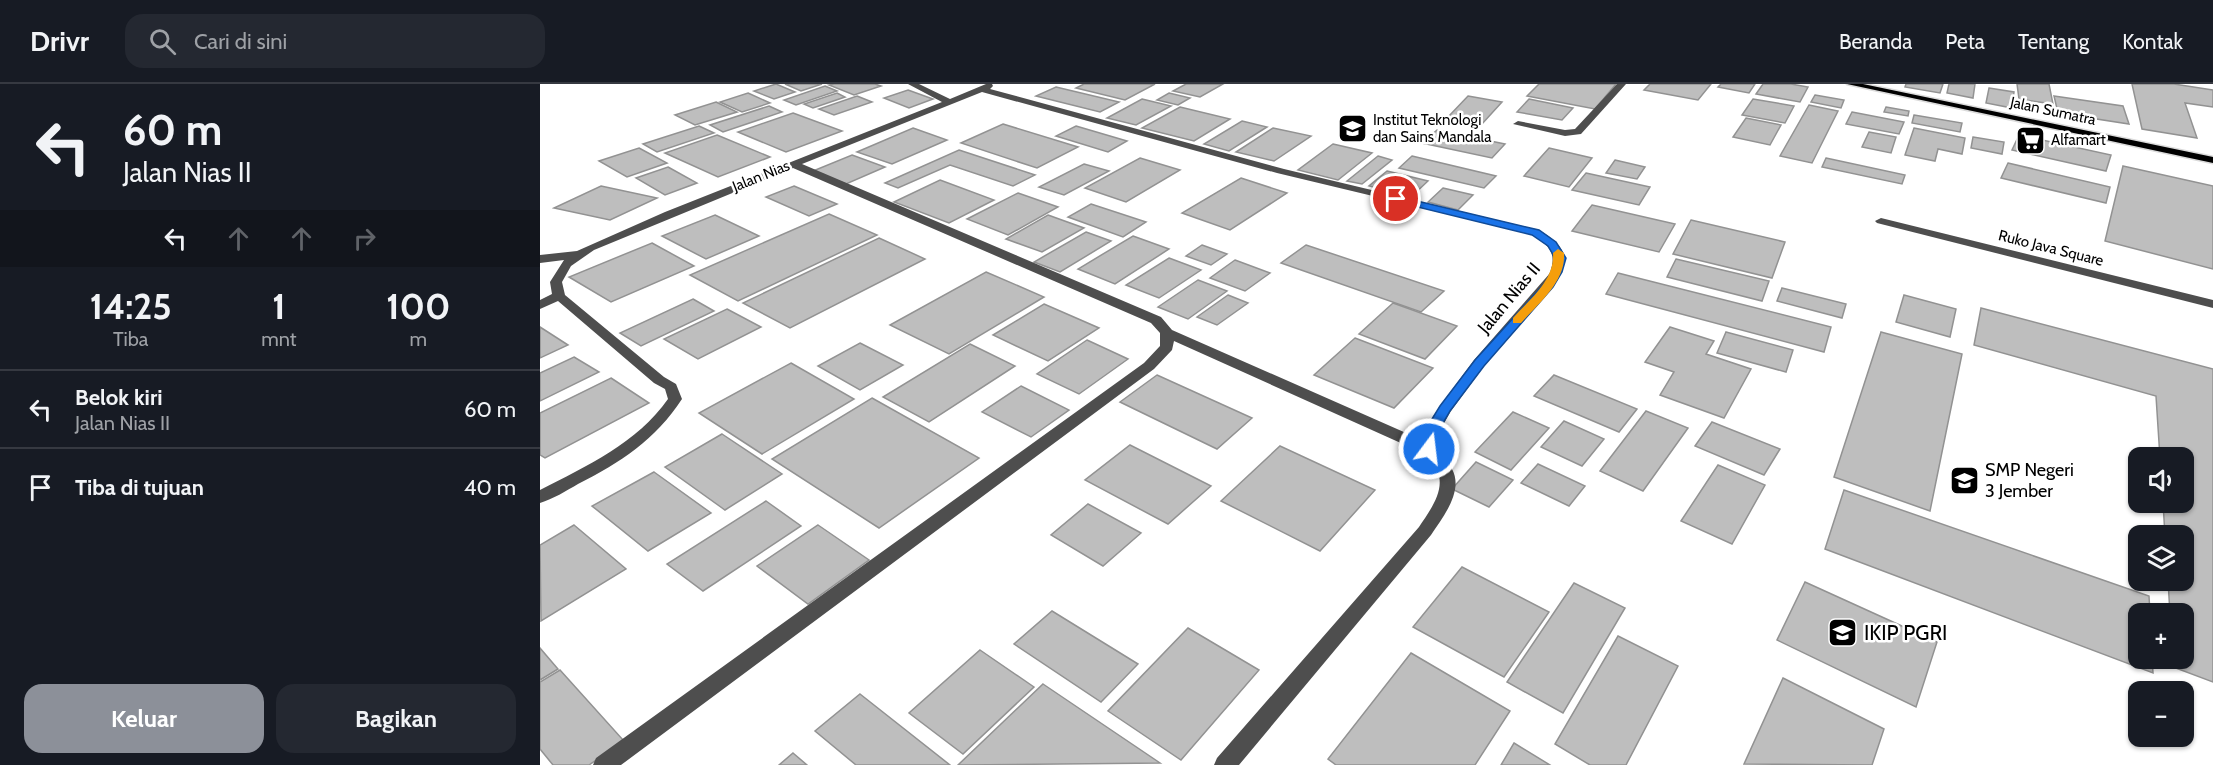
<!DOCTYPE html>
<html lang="id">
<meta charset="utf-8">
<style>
body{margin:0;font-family:Cabin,sans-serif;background:#242831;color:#f1f3f6;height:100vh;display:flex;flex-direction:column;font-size:22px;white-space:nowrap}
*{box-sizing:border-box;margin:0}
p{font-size:20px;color:#9ea1a6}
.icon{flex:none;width:33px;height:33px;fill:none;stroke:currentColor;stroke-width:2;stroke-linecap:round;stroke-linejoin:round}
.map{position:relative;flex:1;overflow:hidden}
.panel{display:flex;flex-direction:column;background:#171b24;width:540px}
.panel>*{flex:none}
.banner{background:#171b24;color:#f1f3f6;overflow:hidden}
.tools{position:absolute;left:1588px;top:363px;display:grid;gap:12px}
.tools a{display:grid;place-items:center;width:66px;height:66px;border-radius:12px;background:#171b24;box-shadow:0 2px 4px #0004;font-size:30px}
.pin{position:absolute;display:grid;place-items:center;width:51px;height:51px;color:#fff;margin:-26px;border:3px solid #fff;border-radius:50%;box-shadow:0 2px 6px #0007}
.me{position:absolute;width:66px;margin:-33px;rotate:15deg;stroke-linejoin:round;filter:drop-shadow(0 0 4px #0008)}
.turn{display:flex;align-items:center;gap:21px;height:126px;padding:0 24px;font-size:27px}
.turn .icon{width:78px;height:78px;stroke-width:2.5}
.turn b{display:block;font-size:42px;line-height:51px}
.lanes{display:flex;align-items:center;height:57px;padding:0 24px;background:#0003;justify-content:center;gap:30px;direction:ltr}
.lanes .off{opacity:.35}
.eta{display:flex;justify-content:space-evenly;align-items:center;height:102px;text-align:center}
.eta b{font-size:36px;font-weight:700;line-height:42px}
.action{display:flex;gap:12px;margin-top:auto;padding:12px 24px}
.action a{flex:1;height:69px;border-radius:18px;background:#8c9099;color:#fff;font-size:24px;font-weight:700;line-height:69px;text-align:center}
.action a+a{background:#242831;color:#f1f3f6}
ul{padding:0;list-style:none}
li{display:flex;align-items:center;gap:18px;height:78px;padding:0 24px;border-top:2px solid #363941}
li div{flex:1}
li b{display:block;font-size:22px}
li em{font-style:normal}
header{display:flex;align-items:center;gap:36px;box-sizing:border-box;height:84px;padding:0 30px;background:#171b24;border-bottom:2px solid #363941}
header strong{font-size:28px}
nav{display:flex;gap:33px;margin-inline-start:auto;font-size:21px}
.search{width:420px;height:54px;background:#242831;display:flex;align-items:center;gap:15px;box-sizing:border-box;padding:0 21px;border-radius:18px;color:#9ea1a6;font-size:22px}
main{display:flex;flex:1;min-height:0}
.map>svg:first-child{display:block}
.building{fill:#bebebe;stroke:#929292;stroke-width:1.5}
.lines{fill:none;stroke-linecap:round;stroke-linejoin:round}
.major-casing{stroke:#dbdbdb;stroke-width:3}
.minor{fill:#4e4e4e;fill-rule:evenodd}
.major{fill:#000;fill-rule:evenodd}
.route{fill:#1a73e8;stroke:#114b97;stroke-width:1.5}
.slow{fill:#f59e0b}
.labels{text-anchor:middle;stroke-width:5;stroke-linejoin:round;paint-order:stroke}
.far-street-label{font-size:15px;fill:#000;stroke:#fff}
.far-poi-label{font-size:15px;fill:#000;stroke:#fff;text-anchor:start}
.street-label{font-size:18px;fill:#000;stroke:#fff}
.poi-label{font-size:18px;fill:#000;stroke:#fff;text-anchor:start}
.near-poi-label{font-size:21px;fill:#000;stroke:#fff;text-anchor:start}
</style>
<header>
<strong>Drivr</strong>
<div class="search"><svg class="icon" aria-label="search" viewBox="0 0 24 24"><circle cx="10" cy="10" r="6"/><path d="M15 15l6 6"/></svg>Cari di sini</div>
<nav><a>Beranda</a><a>Peta</a><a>Tentang</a><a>Kontak</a></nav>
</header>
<main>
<section class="panel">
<div class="banner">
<div class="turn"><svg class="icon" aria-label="left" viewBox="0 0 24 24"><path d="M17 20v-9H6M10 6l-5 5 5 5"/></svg><div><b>60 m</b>Jalan Nias II</div></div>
<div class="lanes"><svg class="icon" aria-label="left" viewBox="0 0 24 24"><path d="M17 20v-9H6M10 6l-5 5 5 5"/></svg><svg class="icon off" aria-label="ahead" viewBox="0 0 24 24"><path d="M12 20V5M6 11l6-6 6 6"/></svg><svg class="icon off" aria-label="ahead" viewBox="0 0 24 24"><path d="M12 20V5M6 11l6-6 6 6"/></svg><svg class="icon off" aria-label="right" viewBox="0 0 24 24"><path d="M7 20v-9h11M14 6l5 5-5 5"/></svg></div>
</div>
<div class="eta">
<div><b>14:25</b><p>Tiba</p></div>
<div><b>1</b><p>mnt</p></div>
<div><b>100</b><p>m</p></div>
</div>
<ul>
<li><svg class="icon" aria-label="left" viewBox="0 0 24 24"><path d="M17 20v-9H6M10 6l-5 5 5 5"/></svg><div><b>Belok kiri</b><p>Jalan Nias II</p></div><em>60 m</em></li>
<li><svg class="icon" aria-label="arrive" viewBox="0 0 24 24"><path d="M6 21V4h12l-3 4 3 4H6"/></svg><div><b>Tiba di tujuan</b></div><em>40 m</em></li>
</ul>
<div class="action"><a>Keluar</a><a>Bagikan</a></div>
</section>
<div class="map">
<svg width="1673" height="681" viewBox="0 0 1673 681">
<rect width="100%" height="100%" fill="#fff"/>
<!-- building -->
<g class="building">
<polygon points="236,0 255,8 234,15 214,7"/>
<polygon points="245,0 282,0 261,7"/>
<polygon points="294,0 335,0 341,2 314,11 289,1"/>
<polygon points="544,0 615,0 585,16 536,4"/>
<polygon points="646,0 683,0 660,13 633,7"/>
<polygon points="999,0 1076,0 1055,25 987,12"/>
<polygon points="1110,0 1171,0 1158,16 1104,6"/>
<polygon points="1181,0 1215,0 1209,9 1178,3"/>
<polygon points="1223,0 1251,0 1268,3 1260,18 1216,10"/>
<polygon points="1366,0 1403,0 1400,9 1365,3"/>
<polygon points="1409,0 1435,0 1433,14 1407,9"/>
<polygon points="1477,0 1509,0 1513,20 1479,15"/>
<polygon points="1592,0 1634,0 1673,6 1673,23 1645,19 1657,54 1602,45"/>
<polygon points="285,2 297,7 256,21 244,16"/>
<polygon points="516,3 579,18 560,28 496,12"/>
<polygon points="1449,4 1474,8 1472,24 1446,19"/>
<polygon points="368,6 393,15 369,24 344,14"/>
<polygon points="208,9 230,19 202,28 180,18"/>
<polygon points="297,9 305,13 273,24 264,20"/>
<polygon points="629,9 650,14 638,21 617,16"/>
<polygon points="1275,11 1304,16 1301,24 1271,18"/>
<polygon points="317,12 332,18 294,31 279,25"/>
<polygon points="928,12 962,18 942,40 908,33"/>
<polygon points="1514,12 1583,22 1589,40 1518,29"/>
<polygon points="602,15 631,22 596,41 567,34"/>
<polygon points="989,15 1033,24 1022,36 977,28"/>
<polygon points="1213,15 1254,22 1245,39 1202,31"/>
<polygon points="176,18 197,28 155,41 135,31"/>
<polygon points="1269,21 1298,27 1272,79 1240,72"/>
<polygon points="229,22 242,28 183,48 170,41"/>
<polygon points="640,23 690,35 654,57 602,44"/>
<polygon points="1346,23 1369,27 1368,32 1344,28"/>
<polygon points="1312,28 1364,38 1359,50 1306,40"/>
<polygon points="253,29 302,47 246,68 198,48"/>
<polygon points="1374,31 1422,39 1420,48 1372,39"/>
<polygon points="1206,34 1241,41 1230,61 1193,53"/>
<polygon points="702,37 727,43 689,67 664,60"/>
<polygon points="463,40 538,63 497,84 421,59"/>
<polygon points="159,42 174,49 117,68 103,60"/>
<polygon points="536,42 587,57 568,68 516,52"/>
<polygon points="373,44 407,56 352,80 317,68"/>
<polygon points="733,44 771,52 734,77 696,68"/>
<polygon points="1374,44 1425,54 1422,70 1398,65 1395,77 1365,71"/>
<polygon points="897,46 965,60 952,74 882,59"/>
<polygon points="1329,48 1356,53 1351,69 1322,63"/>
<polygon points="177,51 230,73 178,93 125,69"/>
<polygon points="1479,51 1571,71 1566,87 1472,66"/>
<polygon points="1433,53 1464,58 1462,70 1431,64"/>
<polygon points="793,60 832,69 798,96 758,86"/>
<polygon points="99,64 127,79 87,93 59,77"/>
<polygon points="1009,64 1052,74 1029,103 984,92"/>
<polygon points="419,66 495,91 473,102 410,81 358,104 345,99"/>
<polygon points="312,71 345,83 306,100 273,87"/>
<polygon points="838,72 852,76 822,100 807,97"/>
<polygon points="872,72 956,92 944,104 859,84"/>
<polygon points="600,74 640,86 586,118 545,104"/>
<polygon points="1286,74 1365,91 1362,100 1282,83"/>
<polygon points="1075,76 1105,83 1097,95 1066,89"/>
<polygon points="1468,79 1570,103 1566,119 1461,94"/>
<polygon points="544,80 569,87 524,111 499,103"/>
<polygon points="1583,82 1673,102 1673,185 1565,157"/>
<polygon points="128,83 157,99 125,111 96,94"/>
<polygon points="847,87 888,97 871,113 829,102"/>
<polygon points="1046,89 1110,103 1099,121 1032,106"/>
<polygon points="701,94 747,109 690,146 642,129"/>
<polygon points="400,96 454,116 409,139 354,118"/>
<polygon points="61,102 117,114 70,136 14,124"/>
<polygon points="254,102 297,120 269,132 226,113"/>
<polygon points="903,104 933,111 918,126 888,118"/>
<polygon points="478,109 518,123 468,151 427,135"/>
<polygon points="551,120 606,138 583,153 528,133"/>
<polygon points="1052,121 1135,140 1119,168 1032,147"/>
<polygon points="289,130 337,151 198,217 150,191"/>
<polygon points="175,131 219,152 166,175 122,152"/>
<polygon points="508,131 544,144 502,168 466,155"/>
<polygon points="1151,136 1245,158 1232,194 1133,170"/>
<polygon points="546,148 571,157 520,188 494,178"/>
<polygon points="593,152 629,165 575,200 538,185"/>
<polygon points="339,154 385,175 250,244 203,219"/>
<polygon points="112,159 154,182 71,218 29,193"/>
<polygon points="662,161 687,170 671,181 646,172"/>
<polygon points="766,161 904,207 881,228 741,179"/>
<polygon points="629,174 661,186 619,214 586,201"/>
<polygon points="1136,175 1229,197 1222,217 1127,193"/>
<polygon points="695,176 730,189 705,207 670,194"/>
<polygon points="446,188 504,213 409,270 350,241"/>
<polygon points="1078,189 1291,243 1284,268 1066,210"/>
<polygon points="658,196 687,207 648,235 618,223"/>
<polygon points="1242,204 1306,220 1302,234 1237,217"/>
<polygon points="688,211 708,219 677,241 657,233"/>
<polygon points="1364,211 1416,225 1410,253 1356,238"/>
<polygon points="153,215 174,227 101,262 80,249"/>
<polygon points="853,219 917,242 885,275 819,250"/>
<polygon points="504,220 559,244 508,277 453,251"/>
<polygon points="1441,224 1673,285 1673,598 1633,583 1633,574 1644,574 1644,530 1630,530 1628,496 1644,496 1644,452 1625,452 1623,418 1644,418 1644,374 1620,374 1616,312 1434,261"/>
<polygon points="187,225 221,243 158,275 124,255"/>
<polygon points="0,243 28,261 0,274"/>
<polygon points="1130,243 1174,257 1166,270 1211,285 1184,334 1120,311 1134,288 1105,278"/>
<polygon points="1186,248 1253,266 1246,288 1177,269"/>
<polygon points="1341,248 1422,270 1390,427 1294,393"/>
<polygon points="815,254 893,284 854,324 774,291"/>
<polygon points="547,256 588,275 539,310 497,290"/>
<polygon points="320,259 363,281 320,306 278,282"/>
<polygon points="430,260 475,282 389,338 343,313"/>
<polygon points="34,273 59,288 0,317 0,289"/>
<polygon points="251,279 314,315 222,370 159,329"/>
<polygon points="617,291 712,334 677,365 580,318"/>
<polygon points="1014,291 1097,325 1079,348 994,312"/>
<polygon points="71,294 109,319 5,374 0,371 0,329"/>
<polygon points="481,302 529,326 491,353 442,328"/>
<polygon points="332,314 439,374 339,444 232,375"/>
<polygon points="1106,327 1148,344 1103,407 1060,387"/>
<polygon points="973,328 1009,344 971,386 935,368"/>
<polygon points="1024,337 1064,355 1042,382 1001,363"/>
<polygon points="1172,338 1240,365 1224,391 1155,362"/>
<polygon points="182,350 242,390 185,426 125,383"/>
<polygon points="590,361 671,402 628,440 545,396"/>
<polygon points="740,362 835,406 780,467 681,417"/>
<polygon points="936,378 973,396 949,423 912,405"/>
<polygon points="998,380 1045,402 1029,422 981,399"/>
<polygon points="1178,381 1225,401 1192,460 1141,437"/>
<polygon points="114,388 171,429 108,467 52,422"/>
<polygon points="1304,406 1609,512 1610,530 1599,530 1599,574 1612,574 1613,589 1285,465"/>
<polygon points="226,417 261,442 163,507 127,480"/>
<polygon points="548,420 601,449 563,482 511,451"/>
<polygon points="34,441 86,485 1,537 0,461"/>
<polygon points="278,441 329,476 268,520 217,482"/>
<polygon points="922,483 1009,528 964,593 873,543"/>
<polygon points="1265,498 1397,558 1376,623 1237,556"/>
<polygon points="1034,499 1085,524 1023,629 967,598"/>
<polygon points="512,527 598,580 561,618 474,560"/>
<polygon points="648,544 719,586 641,676 568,627"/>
<polygon points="1078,552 1138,582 1086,681 1050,681 1015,660"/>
<polygon points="0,564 18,585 0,596"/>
<polygon points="440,566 494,603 423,670 369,629"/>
<polygon points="871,569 970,627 935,681 796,681 788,675"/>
<polygon points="20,586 84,657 49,681 13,681 0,665 0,598"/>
<polygon points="1243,594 1344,645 1332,681 1204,680"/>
<polygon points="503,600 620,679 418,681"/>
<polygon points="320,610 410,681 316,681 275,647"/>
<polygon points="974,659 1010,681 961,681"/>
<polygon points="253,669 267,681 239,681"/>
</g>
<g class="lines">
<defs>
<polygon id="major" points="1307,0 1323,0 1673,73 1673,79"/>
</defs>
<!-- major casing -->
<use href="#major" class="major-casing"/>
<!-- minor -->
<g class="minor">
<path d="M368,0H379L410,15L446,0H452L453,2L450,5L744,85L999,146C1027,163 1032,175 1013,203L944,282L911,327L899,348L897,365C902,372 908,377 912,385C924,407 903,433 891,451L699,681H674L677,674L879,443C889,428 905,407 898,389C894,381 888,375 883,369L634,257L632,266L614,285L81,681H53L56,674L604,279L620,262V249L611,239L253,84L54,166L31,182L22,198L25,211L124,293L136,300L142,315C116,355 80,379 38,400C26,407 13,415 0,419V406C47,382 97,359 128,315L125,305L114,299L18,217L0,225V216L12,210L10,198L24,176L0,179V171L37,167L125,128L402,18ZM442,8L737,89L991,150C1009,162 1016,166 1011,188L934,276L900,322L883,348L882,356L632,246L621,233L262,80Z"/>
<polygon points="1077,0 1086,0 1041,50 1025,52 973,40 978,37 1025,46 1035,45"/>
<polygon points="1341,134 1673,216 1673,224 1337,139 1335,137"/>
</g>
<!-- major -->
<use href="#major" class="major"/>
</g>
<!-- route -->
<polygon class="route" points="856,112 999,146 1016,158 1026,174 1022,188 1013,203 944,282 910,327 898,348 896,365 889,370 882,365 884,348 900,322 935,276 1005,199 1011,188 1015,174 1008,162 992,151 853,117 853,113"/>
<!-- slow -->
<path class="slow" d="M1018,165L1024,169C1026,197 999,219 981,239H973V234C990,215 1015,196 1013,169Z"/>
<!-- icons -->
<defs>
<symbol id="university-square" viewBox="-11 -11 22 22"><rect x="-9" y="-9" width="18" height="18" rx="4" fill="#000" stroke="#fff"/><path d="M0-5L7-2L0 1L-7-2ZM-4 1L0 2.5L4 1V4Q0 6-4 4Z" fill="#fff"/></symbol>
<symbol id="supermarket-square" viewBox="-11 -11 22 22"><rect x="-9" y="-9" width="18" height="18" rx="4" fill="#000" stroke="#fff"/><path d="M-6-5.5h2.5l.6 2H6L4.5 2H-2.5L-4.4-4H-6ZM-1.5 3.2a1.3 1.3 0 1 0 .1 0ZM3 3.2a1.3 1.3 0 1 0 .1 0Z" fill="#fff"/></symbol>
<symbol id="school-square" viewBox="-11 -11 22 22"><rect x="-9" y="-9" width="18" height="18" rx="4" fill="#000" stroke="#fff"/><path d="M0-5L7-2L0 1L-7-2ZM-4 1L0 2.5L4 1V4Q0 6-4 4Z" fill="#fff"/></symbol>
</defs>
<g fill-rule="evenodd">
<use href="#university-square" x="796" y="28" width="33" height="33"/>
<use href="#supermarket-square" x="1474" y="40" width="33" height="33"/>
<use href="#school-square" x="1408" y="380" width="33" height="33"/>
<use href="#school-square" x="1286" y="532" width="33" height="33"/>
</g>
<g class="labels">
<!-- far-street labels -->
<g class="far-street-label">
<text transform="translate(1513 27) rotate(12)" y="5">Jalan Sumatra</text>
<text transform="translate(221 92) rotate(-22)" y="5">Jalan Nias</text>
<text transform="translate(1511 164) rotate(14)" y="5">Ruko Java Square</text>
</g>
<!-- far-poi labels -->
<g class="far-poi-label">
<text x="833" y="41">Institut Teknologi<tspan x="833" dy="17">dan Sains Mandala</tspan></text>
<text x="1511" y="61">Alfamart</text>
</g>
<!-- street labels -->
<g class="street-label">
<text transform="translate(969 214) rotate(-50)" y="6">Jalan Nias II</text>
</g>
<!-- poi labels -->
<g class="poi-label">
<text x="1445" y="392">SMP Negeri<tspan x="1445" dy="21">3 Jember</tspan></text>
</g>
<!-- near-poi labels -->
<g class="near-poi-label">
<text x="1324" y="556">IKIP PGRI</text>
</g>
</g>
</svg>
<div class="tools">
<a><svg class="icon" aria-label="sound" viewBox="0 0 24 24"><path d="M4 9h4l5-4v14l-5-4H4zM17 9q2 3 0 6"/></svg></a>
<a><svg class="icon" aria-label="layers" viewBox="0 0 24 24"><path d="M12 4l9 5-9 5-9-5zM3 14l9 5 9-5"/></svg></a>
<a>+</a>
<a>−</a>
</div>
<div class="pin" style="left:856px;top:115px;background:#d93025"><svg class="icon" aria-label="arrive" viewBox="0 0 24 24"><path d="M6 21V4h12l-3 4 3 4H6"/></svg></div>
<svg class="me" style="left:889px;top:365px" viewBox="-20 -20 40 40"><circle r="17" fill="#1a73e8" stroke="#fff" stroke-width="3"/><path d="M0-11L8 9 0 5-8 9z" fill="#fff"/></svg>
</div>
</main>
